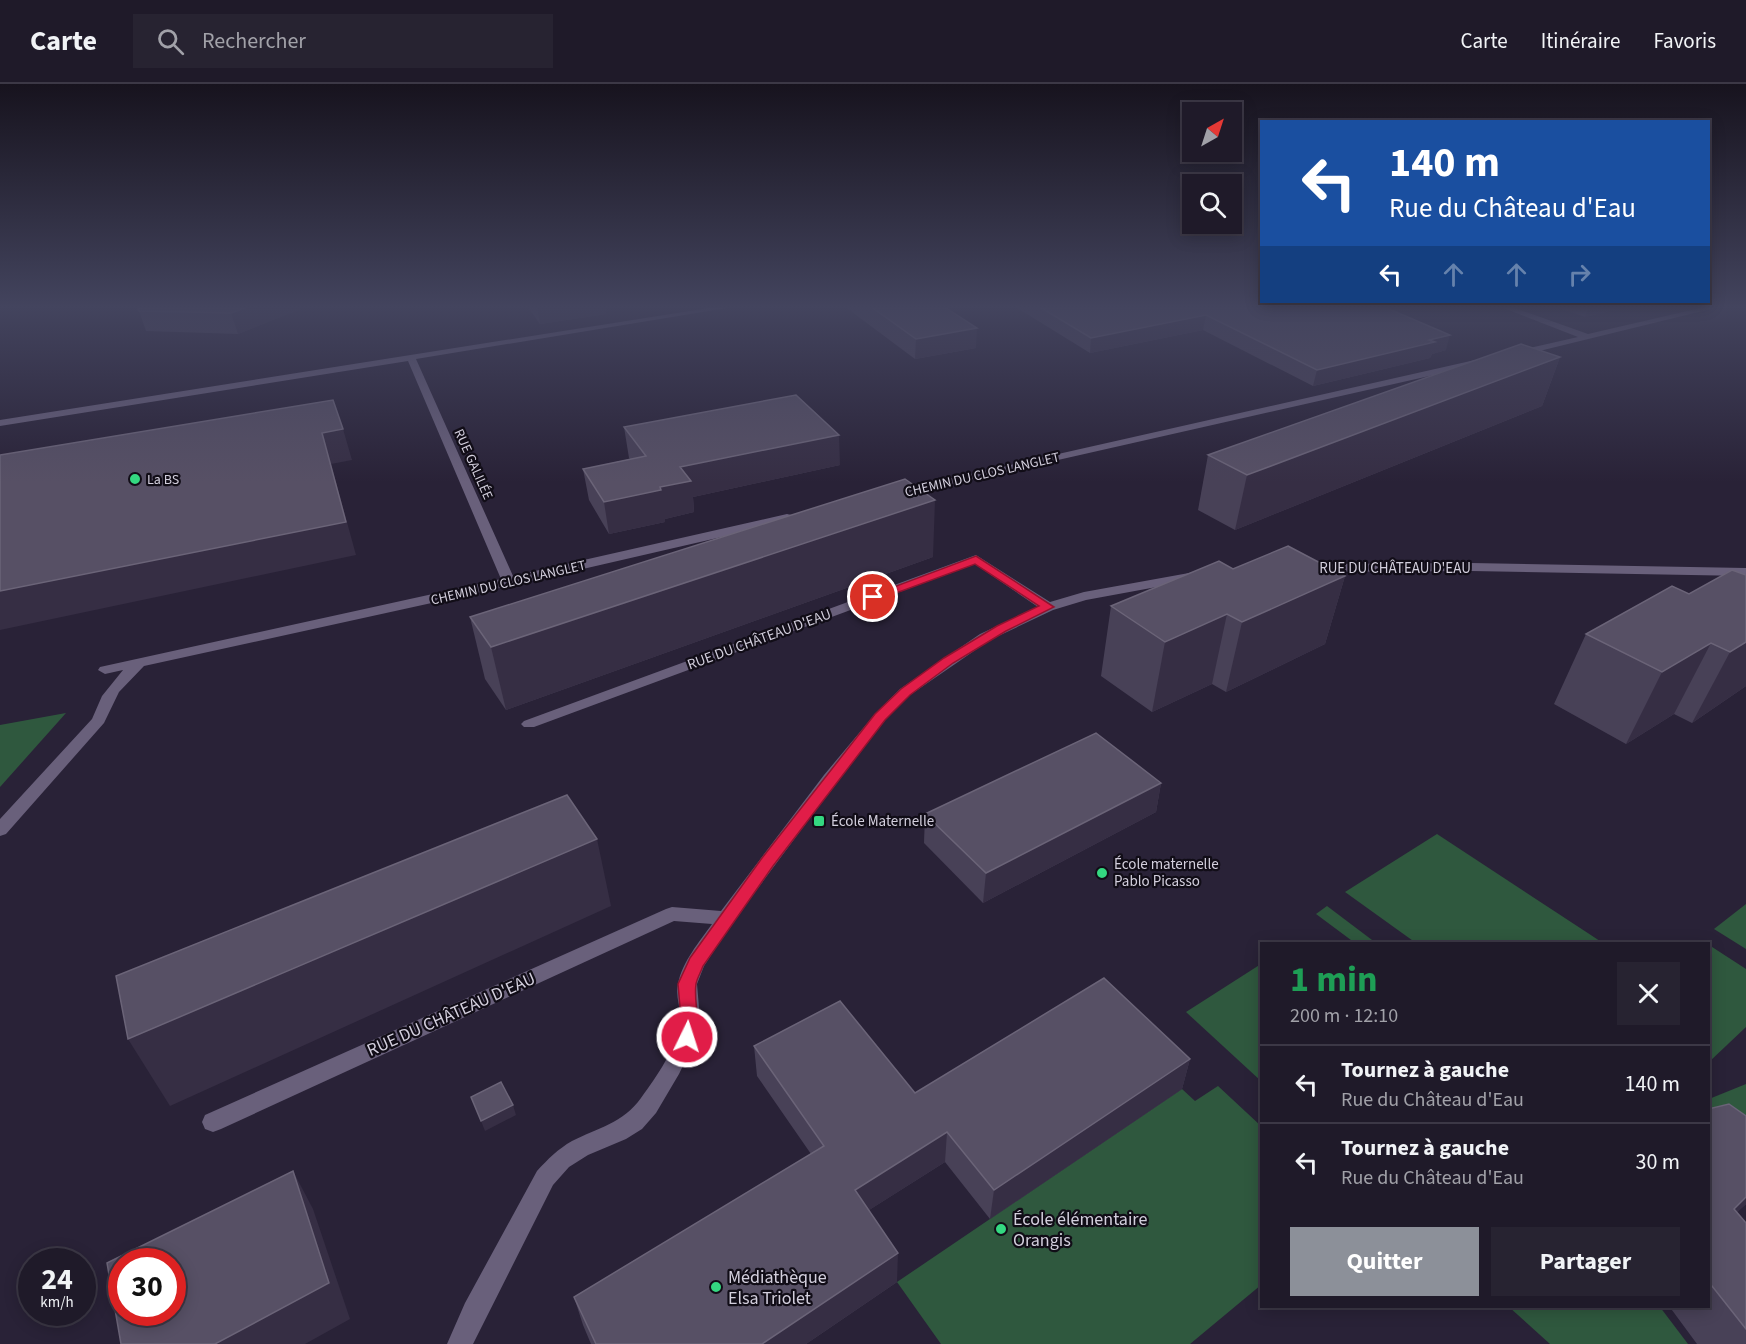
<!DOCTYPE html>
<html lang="fr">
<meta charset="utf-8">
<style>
body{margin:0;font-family:"Source Sans 3",sans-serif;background:#272331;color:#f1f3f6;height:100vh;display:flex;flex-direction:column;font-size:22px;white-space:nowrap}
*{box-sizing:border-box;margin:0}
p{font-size:20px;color:#a1a1a8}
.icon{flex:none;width:33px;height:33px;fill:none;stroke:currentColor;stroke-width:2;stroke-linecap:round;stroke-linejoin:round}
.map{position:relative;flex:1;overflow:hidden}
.side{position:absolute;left:1260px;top:858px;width:450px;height:366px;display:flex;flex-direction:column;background:#1f1a29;border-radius:0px;box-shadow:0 3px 15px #0003,0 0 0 2px #3c3846}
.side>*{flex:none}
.guide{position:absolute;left:1260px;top:36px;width:450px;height:183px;border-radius:0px;box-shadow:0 3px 15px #0003,0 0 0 2px #3c3846;background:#1a4fa0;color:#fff;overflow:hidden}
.needle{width:39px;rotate:39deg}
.controls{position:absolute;left:1182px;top:18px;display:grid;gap:12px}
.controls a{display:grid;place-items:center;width:60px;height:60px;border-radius:0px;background:#1f1a29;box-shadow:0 3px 15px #0003,0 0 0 2px #3c3846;font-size:30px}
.speed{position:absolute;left:18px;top:1164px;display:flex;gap:12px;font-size:30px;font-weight:700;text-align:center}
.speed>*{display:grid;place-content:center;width:78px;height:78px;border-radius:50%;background:#1f1a29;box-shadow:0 3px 15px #0003,0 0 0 2px #3c3846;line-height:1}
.speed small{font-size:15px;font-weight:400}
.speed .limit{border:9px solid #d22;background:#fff;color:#111}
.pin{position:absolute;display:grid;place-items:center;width:51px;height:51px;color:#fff;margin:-26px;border:3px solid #fff;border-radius:50%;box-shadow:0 2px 6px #0007}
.me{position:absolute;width:66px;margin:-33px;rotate:4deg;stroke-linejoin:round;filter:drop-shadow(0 0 4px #0008)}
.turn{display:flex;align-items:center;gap:21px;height:126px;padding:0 30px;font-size:27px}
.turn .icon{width:78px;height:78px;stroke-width:2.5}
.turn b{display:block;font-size:42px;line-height:51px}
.lanes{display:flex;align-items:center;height:57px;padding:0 30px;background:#0003;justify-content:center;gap:30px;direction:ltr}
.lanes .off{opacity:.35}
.round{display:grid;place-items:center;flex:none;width:63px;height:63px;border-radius:0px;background:#272331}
.headline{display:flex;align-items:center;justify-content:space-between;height:102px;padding:0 30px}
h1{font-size:36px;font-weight:700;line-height:45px;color:#1e9e55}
.action{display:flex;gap:12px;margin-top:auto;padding:12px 30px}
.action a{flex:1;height:69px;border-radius:0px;background:#8c9099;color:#fff;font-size:24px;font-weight:700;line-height:69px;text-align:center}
.action a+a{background:#272331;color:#f1f3f6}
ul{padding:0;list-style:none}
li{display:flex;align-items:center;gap:18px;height:78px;padding:0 30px;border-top:2px solid #3c3846}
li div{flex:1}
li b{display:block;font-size:22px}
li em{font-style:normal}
header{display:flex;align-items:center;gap:36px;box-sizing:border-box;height:84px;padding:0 30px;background:#1f1a29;border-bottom:2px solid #3c3846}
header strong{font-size:28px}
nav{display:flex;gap:33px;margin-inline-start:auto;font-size:21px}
.search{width:420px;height:54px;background:#272331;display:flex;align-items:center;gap:15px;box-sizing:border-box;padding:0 21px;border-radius:0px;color:#a1a1a8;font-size:22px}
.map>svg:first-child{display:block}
.green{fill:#2f583e}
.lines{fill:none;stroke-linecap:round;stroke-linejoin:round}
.minor{fill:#69607b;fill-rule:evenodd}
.wall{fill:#484157}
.shaded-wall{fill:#362e44}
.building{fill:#575065;stroke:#6b6478;stroke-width:1.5;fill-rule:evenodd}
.route{fill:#e11d48;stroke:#92132f;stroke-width:1.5}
.poi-dot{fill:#34d881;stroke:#110d17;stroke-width:2}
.labels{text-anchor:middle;stroke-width:4.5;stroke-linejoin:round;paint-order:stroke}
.far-street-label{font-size:14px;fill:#d3cfdd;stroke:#110d17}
.far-poi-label{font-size:14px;fill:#d3cfdd;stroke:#110d17;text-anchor:start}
.street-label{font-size:15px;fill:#d3cfdd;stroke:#110d17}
.poi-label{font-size:15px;fill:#d3cfdd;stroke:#110d17;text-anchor:start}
.near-street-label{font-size:18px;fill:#d3cfdd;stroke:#110d17}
.near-poi-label{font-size:18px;fill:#d3cfdd;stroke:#110d17;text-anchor:start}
</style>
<header>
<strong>Carte</strong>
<div class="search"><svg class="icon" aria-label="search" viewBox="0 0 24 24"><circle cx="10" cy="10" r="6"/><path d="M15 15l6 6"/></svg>Rechercher</div>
<nav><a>Carte</a><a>Itinéraire</a><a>Favoris</a></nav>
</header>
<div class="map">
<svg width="1746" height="1260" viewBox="0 0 1746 1260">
<rect width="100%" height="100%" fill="#292237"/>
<!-- green -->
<g class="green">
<polygon points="66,629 0,703 0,641"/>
<polygon points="1437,750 1603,859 1416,859 1345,808"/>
<polygon points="1746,820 1746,865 1714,845"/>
<polygon points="1327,822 1376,859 1355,859 1316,830"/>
<polygon points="1709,861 1746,885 1746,943 1709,978"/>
<polygon points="1261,880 1261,997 1186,928"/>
<polygon points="1746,1000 1746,1053 1709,1026 1709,1015"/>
<polygon points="1218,1002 1261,1042 1261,1201 1190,1260 941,1260 897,1198 1182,1005 1195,1017"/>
<polygon points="1509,1223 1660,1223 1688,1260 1550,1260"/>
</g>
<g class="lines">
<!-- minor -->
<g class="minor">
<polygon points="721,222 739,222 416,275 513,492 787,430 791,431 791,437 509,502 144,582 119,608 104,639 6,750 0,752 0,735 92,635 102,612 123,586 105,590 98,586 100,583 501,495 408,277 0,342 0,336"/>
<polygon points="1498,222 1509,222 1588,250 1709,222 1723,222 1519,272 1516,271 1516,267 1578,253"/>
<polygon points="1475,276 1478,277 1478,281 899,412 893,409 899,406"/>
<path d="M976,471L1050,518L1084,508L1200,487L1206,491L1200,495L1086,516L1053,526L990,556L910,611L885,636L836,699L732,839L704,882L697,900L700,935L697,953L679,990L656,1029L642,1045L626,1055L588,1071L569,1083L553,1101L473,1260H447L465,1219L537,1087C548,1075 558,1065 572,1057C598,1044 623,1039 641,1014C657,992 677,964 680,936C681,924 675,911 678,900C682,878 700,857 712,840L674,837L221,1045L213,1048L205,1045L202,1038L205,1031L666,825L672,823L721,827L824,691L875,630L900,605L980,550L1038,523L975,480L534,643H524L521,640L524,637Z"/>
<polygon points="1471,479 1746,484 1746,492 1471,487 1308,488 1302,484 1308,480"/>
</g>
</g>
<!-- wall -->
<g class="wall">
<polygon points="147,222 308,222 238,250 146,247 139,227"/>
<polygon points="527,222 605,222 606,230 540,240"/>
<polygon points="844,222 943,222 976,264 915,275"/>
<polygon points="1014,222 1428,222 1396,228 1446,266 1432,270 1430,274 1313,302 1203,246 1090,269"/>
<polygon points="1553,222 1617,222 1615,226 1585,233"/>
<polygon points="1560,273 1542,322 1235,446 1198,426 1208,371"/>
<polygon points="624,343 840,381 693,413 694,428 665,435 665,438 609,450 589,416 583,385 630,375 629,374"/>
<polygon points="933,473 506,626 485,595 470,533"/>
<polygon points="1233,485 1345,492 1325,560 1226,608 1212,600 1152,628 1101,592 1111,522"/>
<polygon points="1746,491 1746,602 1692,639 1674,630 1626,660 1554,620 1586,550 1689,510"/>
<polygon points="1161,699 1156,728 983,819 924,759 925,730"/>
<polygon points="754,962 915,1009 1190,975 1182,1005 990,1135 945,1078 869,1126 897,1198 806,1260 591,1260 583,1241 574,1213 811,1070 757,992"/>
<polygon points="1708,1025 1746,1032 1746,1120 1737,1128 1746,1139 1746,1260 1697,1260 1669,1222 1708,1222"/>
</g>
<!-- shaded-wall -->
<g class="shaded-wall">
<polygon points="250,222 308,222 238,250 231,229"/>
<polygon points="537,222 605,222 606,230 540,240"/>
<polygon points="1382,222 1428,222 1396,228"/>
<polygon points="1589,222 1617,222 1615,226 1585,233"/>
<polygon points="1625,222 1635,222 1624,224"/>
<polygon points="1206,231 1203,246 1090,269 1091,254"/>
<polygon points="977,244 976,264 915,275 916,255"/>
<polygon points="1450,251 1446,266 1432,270 1430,274 1313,302 1317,286"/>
<polygon points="1560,273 1542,322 1235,446 1247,391"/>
<polygon points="343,345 352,376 331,380 356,471 0,546 0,507 322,349"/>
<polygon points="839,351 840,381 693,413 694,428 665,435 665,438 609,450 604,418 660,403 680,383"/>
<polygon points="935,416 933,473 506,626 491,563"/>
<polygon points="1345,492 1325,560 1226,608 1242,538"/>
<polygon points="1227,530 1212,600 1152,628 1165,558"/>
<polygon points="1746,558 1746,602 1692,639 1730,568"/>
<polygon points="1711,559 1674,630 1626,660 1662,588"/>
<polygon points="1161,699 1156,728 983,819 986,789"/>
<polygon points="597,755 611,822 170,1022 128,955"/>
<polygon points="1190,975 1182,1005 990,1135 994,1106"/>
<polygon points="513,1021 516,1031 485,1047 481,1037"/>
<polygon points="947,1048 945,1078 855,1135 855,1106"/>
<polygon points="293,1087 313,1125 350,1235 305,1260 215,1260"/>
<polygon points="1746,1113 1746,1120 1708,1156 1734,1125"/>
<polygon points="898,1169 897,1198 806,1260 762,1260"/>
</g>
<!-- building -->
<g class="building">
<polygon points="147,222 250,222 231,229 139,227 138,225"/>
<polygon points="870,222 943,222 977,244 916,255"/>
<polygon points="1038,222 1385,222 1382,222 1450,251 1429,256 1435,258 1317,286 1206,231 1091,254"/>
<polygon points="1521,260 1560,273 1247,391 1208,371"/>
<polygon points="796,311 839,351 680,383 691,397 660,403 661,406 604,418 583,385 646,372 624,343"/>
<polygon points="333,316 343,345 322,349 346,438 0,507 0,371"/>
<polygon points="905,395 935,416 491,563 470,533"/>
<polygon points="1288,462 1345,492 1242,538 1227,530 1165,558 1111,522 1219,477 1233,485"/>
<polygon points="1732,486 1746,491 1746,558 1730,568 1711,559 1662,588 1586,550 1672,502 1689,510"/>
<polygon points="1096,649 1161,699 986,789 925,730"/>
<polygon points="567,711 597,755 128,955 116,892"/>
<polygon points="1104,894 1190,975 994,1106 947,1048 855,1106 898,1169 762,1260 596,1260 574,1213 824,1062 754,962 840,917 915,1009"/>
<polygon points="501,998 513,1021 481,1037 471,1013"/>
<polygon points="1729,1020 1746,1032 1746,1113 1734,1125 1746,1139 1746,1245 1708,1197 1708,1025"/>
<path d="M293,1087L329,1199L215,1260H121L107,1179ZM122,1178H172V1228H122Z"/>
</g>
<!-- sky -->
<linearGradient id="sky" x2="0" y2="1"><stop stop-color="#17131e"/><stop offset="0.56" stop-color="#43445e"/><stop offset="1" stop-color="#43445e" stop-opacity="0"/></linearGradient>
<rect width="1746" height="398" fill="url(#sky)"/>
<!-- route -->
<path class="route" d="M976,472L1054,523L1006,547L953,579L910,611L885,636L773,782L703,882C701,888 697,894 696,900C693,920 703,939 693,958L687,960L680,958L677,953L681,935L678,900L690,874L762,774L875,630L901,605L944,574L997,542L1039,522L975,480L877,516H869L867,513Z"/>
<!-- markers -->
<g class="poi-dot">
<circle cx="135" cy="395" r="6"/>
<rect x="813" y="731" width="12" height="12" rx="3"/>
<circle cx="1102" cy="789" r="6"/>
<circle cx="1001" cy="1145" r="6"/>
<circle cx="716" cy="1203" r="6"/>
</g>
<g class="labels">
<!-- far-street labels -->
<g class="far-street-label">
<text transform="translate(474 380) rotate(66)" y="5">RUE GALILÉE</text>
<text transform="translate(982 390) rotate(-13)" y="5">CHEMIN DU CLOS LANGLET</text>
<text transform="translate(508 498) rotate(-13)" y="5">CHEMIN DU CLOS LANGLET</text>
</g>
<!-- far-poi labels -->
<g class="far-poi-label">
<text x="147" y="400">La BS</text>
</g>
<!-- street labels -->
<g class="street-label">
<text x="1395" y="489">RUE DU CHÂTEAU D'EAU</text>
<text transform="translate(759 555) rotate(-20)" y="5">RUE DU CHÂTEAU D'EAU</text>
</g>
<!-- poi labels -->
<g class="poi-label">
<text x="831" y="742">École Maternelle</text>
<text x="1114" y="785">École maternelle<tspan x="1114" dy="17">Pablo Picasso</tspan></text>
</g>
<!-- near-street labels -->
<g class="near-street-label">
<text transform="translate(451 930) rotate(-24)" y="6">RUE DU CHÂTEAU D'EAU</text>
</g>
<!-- near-poi labels -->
<g class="near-poi-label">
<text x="1013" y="1141">École élémentaire<tspan x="1013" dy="21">Orangis</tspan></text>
<text x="728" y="1199">Médiathèque<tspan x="728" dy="21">Elsa Triolet</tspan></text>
</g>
</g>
</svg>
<div class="controls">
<a><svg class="needle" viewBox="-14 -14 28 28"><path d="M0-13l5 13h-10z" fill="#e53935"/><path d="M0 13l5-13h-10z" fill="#a1a1a8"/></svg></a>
<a><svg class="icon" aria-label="search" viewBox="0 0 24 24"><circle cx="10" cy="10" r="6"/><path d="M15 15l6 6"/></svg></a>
</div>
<div class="speed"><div>24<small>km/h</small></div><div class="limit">30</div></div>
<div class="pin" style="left:873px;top:513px;background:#d93025"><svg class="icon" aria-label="arrive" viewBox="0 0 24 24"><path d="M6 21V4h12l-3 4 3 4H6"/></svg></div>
<svg class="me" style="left:687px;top:953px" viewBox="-20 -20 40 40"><circle r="17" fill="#e11d48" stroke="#fff" stroke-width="3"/><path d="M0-11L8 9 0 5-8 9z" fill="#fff"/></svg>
<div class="guide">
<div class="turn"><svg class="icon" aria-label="left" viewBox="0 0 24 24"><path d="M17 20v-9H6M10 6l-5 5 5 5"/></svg><div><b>140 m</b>Rue du Château d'Eau</div></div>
<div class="lanes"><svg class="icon" aria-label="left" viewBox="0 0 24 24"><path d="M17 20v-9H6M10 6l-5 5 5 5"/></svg><svg class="icon off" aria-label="ahead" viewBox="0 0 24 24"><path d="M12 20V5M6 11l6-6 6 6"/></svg><svg class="icon off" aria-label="ahead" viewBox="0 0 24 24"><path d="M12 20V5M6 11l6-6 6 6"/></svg><svg class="icon off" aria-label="right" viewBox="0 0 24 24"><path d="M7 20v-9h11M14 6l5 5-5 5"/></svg></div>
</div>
<section class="side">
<div class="headline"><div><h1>1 min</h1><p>200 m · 12:10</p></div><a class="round"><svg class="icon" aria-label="close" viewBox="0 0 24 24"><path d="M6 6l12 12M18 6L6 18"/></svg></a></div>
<ul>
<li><svg class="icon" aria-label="left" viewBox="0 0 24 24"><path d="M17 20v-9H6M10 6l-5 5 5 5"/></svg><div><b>Tournez à gauche</b><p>Rue du Château d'Eau</p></div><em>140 m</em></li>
<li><svg class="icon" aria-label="left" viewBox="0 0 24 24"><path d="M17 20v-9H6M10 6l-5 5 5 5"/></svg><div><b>Tournez à gauche</b><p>Rue du Château d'Eau</p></div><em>30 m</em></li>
</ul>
<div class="action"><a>Quitter</a><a>Partager</a></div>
</section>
</div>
